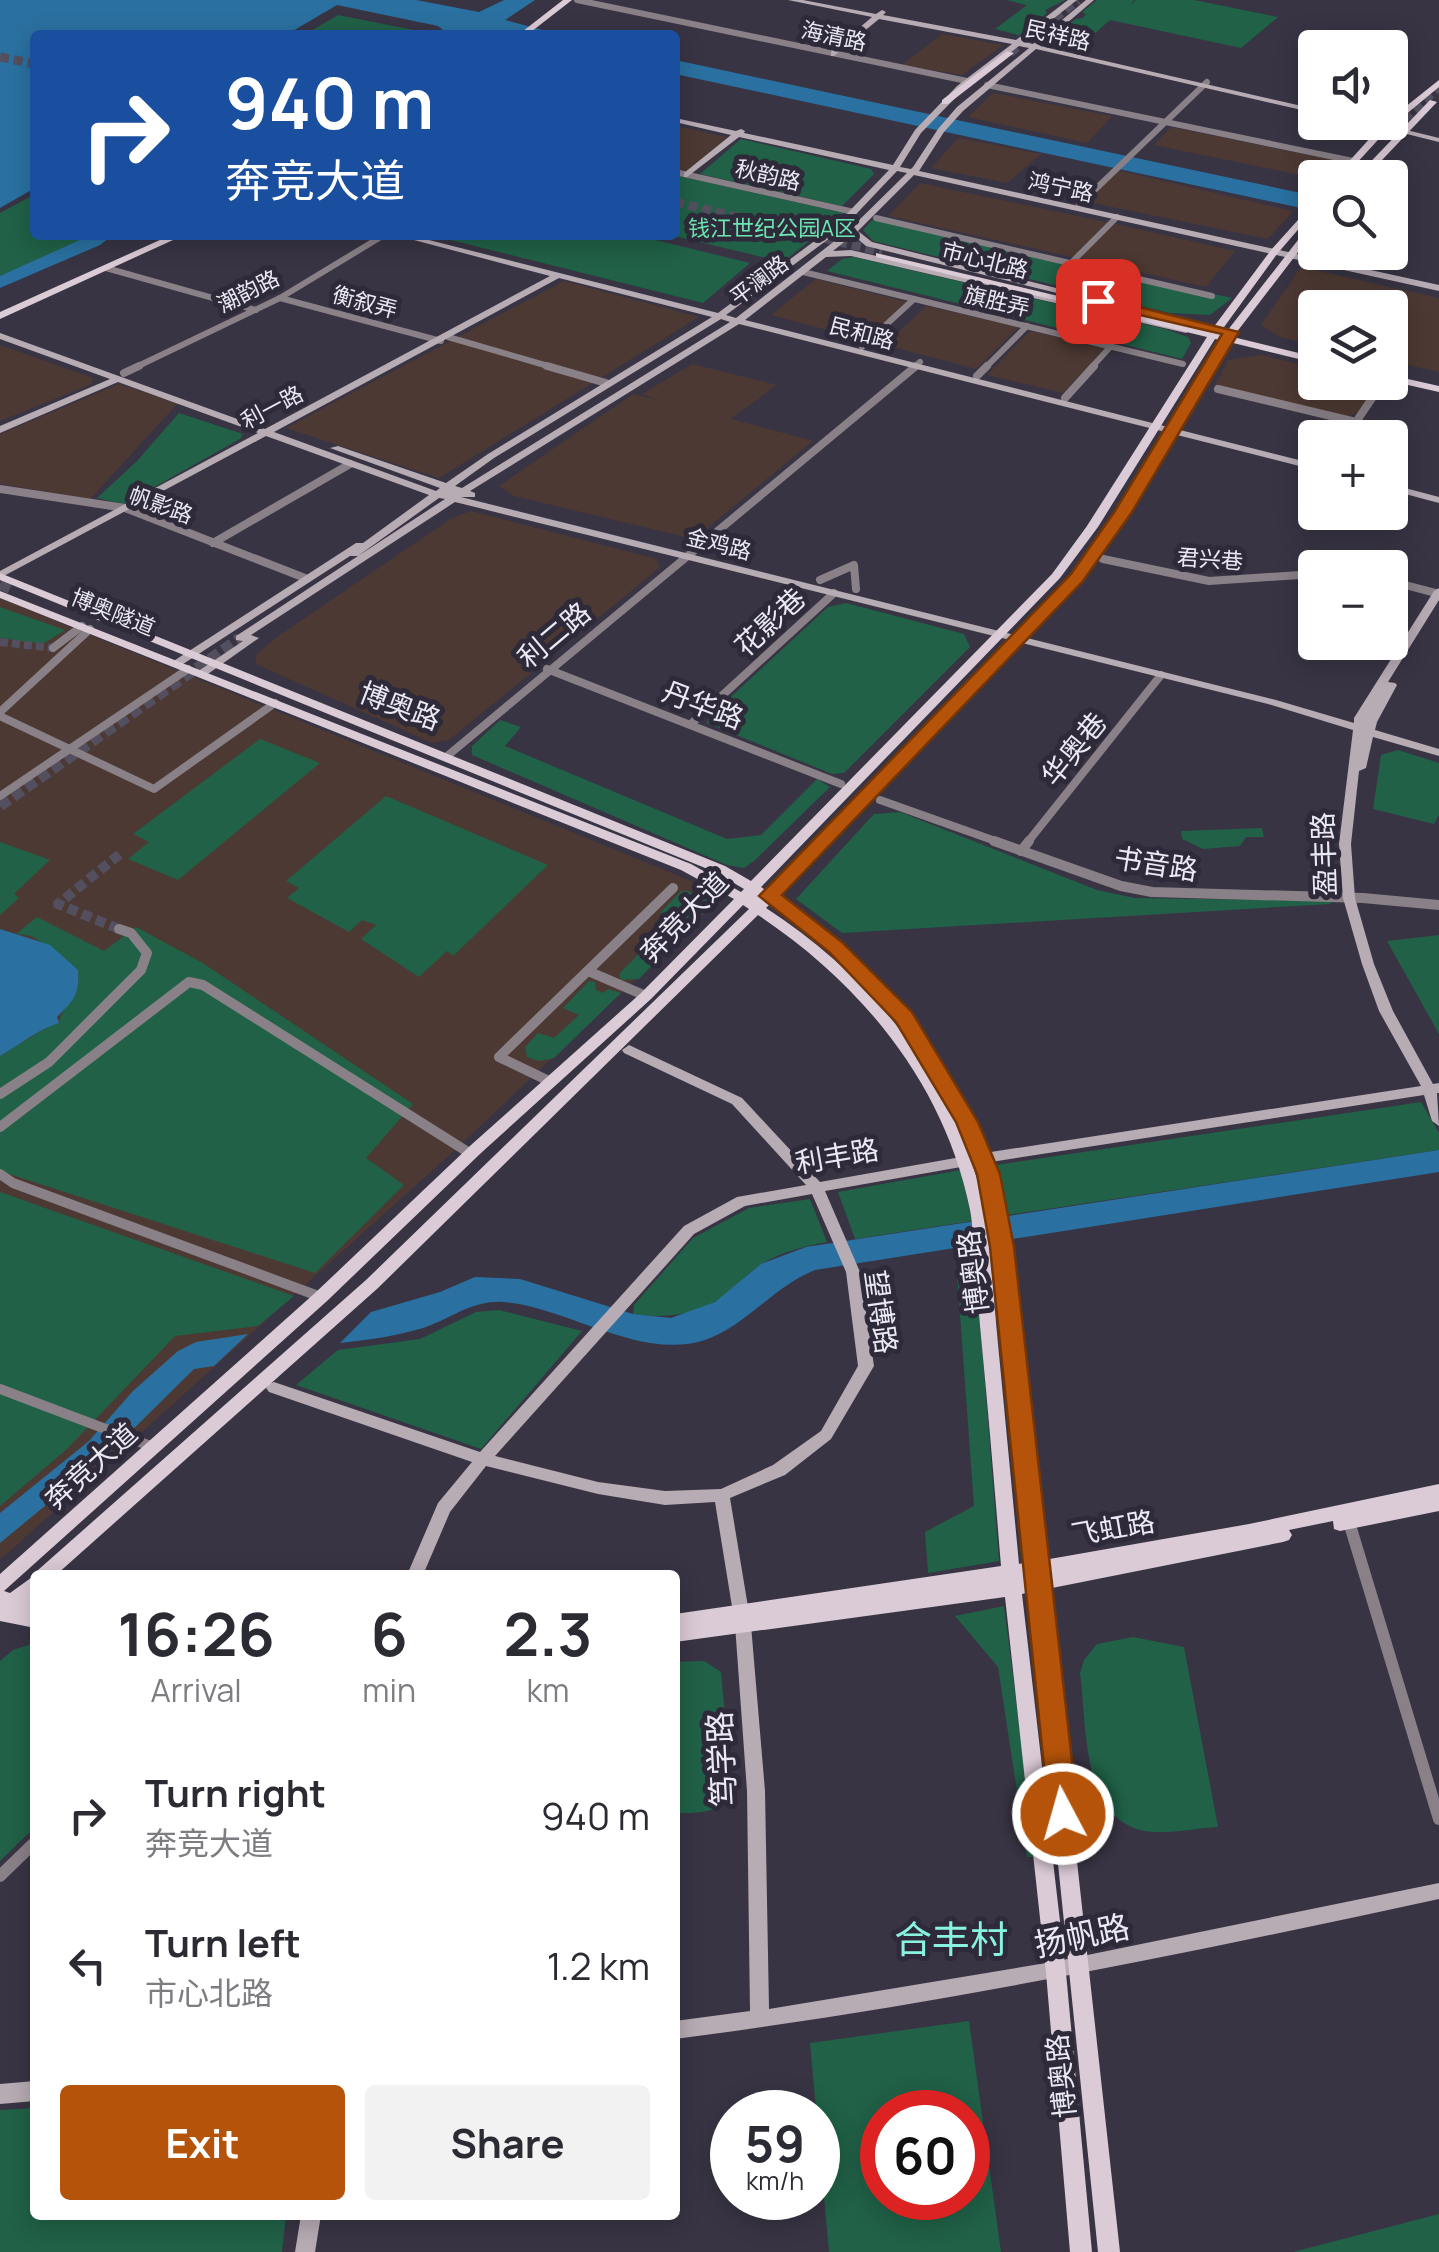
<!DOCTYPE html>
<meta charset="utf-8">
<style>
body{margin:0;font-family:Manrope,"Noto Sans SC",sans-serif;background:#f2f2f3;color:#2b2b33;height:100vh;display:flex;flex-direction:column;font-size:38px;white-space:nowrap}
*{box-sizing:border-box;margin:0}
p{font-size:32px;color:#7c7c81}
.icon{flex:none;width:55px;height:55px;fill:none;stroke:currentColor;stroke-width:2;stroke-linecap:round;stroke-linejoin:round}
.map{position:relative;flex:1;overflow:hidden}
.details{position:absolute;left:30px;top:1570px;width:650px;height:650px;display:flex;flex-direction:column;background:#fff;border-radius:10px;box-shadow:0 5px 25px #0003}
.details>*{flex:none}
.hud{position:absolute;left:30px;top:30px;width:650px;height:210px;border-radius:10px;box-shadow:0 5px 25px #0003;background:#1a4fa0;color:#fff;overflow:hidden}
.buttons{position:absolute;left:1298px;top:30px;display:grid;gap:20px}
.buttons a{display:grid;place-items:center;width:110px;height:110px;border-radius:10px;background:#fff;box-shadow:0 5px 25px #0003;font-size:50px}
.speed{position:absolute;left:710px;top:2090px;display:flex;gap:20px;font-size:50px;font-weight:700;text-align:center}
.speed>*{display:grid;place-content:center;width:130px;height:130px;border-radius:50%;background:#fff;box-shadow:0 5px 25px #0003;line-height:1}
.speed small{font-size:25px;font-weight:400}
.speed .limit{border:15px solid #d22;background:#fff;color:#111}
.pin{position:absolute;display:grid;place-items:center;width:85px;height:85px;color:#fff;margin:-42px;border-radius:20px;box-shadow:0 5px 15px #0006}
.me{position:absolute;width:110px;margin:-55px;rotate:354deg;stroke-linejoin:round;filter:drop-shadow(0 0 8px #0008)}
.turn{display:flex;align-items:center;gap:35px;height:210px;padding:0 30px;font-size:45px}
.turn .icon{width:130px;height:130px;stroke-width:2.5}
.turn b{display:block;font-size:70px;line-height:85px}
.eta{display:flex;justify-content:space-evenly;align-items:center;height:170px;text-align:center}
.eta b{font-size:60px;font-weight:700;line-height:70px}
.cta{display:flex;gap:20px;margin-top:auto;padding:20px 30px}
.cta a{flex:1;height:115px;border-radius:10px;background:#b45309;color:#fff;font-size:40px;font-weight:700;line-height:115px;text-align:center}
.cta a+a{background:#f2f2f3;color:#2b2b33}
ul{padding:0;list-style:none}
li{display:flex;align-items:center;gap:30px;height:150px;padding:0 30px}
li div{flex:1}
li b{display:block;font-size:38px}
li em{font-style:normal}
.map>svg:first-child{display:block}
.commercial{fill:#4d3933}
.green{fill:#206147;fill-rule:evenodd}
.water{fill:#2a71a1}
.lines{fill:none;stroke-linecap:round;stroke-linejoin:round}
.street-tunnel-far1{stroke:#534f5e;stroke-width:8;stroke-dasharray:8 4;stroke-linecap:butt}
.street-tunnel{stroke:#534f5e;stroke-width:10;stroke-dasharray:10 5;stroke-linecap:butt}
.secondary-tunnel{stroke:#534f5e;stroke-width:11;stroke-dasharray:11 5;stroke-linecap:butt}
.primary-tunnel-far1{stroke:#534f5e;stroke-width:9;stroke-dasharray:9 5;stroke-linecap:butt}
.primary-tunnel{stroke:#534f5e;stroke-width:11;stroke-dasharray:11 6;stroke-linecap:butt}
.street-far3{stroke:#898187;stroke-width:6}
.street-far2{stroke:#898187;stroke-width:8}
.street-far1{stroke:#898187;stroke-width:10}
.street{stroke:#898187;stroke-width:12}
.secondary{fill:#b7abb4;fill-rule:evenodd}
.primary{fill:#dbcbd7;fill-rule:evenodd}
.route{fill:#b45309;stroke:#753606;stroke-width:2.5}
.labels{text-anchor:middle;stroke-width:10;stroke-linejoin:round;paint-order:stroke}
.far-street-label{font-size:22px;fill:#ebe9f3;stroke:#2e2a3a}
.far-park-label{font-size:22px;fill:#6be5b2;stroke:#2e2a3a}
.street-label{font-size:28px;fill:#ebe9f3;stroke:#2e2a3a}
.near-street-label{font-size:32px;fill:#ebe9f3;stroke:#2e2a3a}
.near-quarter-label{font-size:38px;fill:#8af2e1;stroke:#2e2a3a}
</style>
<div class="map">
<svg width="1439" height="2252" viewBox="0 0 1439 2252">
<rect width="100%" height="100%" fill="#383444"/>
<!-- commercial -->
<g class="commercial">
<polygon points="942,34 1003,45 962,75 902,65"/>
<polygon points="993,93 1112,116 1087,143 968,117"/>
<polygon points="675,126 727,137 688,171 675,168"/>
<polygon points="1171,127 1333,160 1339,165 1315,178 1154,145"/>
<polygon points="958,138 1041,154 1007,183 931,168"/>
<polygon points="1116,170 1293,211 1268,239 1088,202"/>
<polygon points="920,183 1111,223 1235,251 1206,287 888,216"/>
<polygon points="1301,267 1439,298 1439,372 1390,361 1390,308 1315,308 1315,345 1280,337 1261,325"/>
<polygon points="816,279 912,303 872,342 771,315"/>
<polygon points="564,281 699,317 439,478 286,428"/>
<polygon points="926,306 1018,327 976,369 885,345"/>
<polygon points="1030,331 1106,347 1063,393 987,375"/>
<polygon points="0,345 93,378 92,384 0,421"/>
<polygon points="1262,355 1315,368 1315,382 1380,383 1359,412 1348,417 1215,385 1228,360"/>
<polygon points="692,364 777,385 731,419 813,441 694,539 514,496 499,486 633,394 658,400 642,394"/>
<polygon points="119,384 178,403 90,499 0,484 0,434"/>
<polygon points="471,511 657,559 659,568 449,740 432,743 256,664 256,655 274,639 452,518"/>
<polygon points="0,598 701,885 715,894 717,902 456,1149 0,1560"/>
</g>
<!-- green -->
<g class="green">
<polygon points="1006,0 1065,0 1045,10 1047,13 1022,36 995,29 1027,5"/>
<polygon points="1097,0 1134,0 1130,5 1136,0 1194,0 1278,17 1241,48 1110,20 1078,48 1044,41 1076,19 1083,18 1086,14 1082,12"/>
<polygon points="338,15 439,35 304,35"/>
<polygon points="741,139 871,169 874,174 842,206 700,174"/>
<polygon points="675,175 844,213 783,262 670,235 675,235"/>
<polygon points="35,194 35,235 96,235 0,276 0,213"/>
<polygon points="872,220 1232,298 1210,315 1170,313 873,241 863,230"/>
<polygon points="431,235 635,235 750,263 703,303"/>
<polygon points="854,257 1165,329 1188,337 1191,343 1182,359 827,271 842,259"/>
<polygon points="179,413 243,434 240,439 124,504 97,498 137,461"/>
<polygon points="846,603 964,634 970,647 844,773 832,774 707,723 708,718 828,607"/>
<polygon points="0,607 65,630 43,644 0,638"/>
<polygon points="500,720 521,727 505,746 727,839 761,835 817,779 830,787 754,861 744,868 727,865 472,755 472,746"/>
<polygon points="260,739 320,763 178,880 128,859 149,842 133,834"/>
<polygon points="1398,750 1439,763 1439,815 1434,824 1373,809 1381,755"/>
<polygon points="386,796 548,865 453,956 447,951 419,977 361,939 376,925 362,920 349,932 287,898 299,888 286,881"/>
<polygon points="900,812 1097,890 1135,898 1330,901 1331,904 842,933 796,899 874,814"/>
<polygon points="1262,828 1264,837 1246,837 1240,846 1203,849 1182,839 1181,831"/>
<polygon points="0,842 50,860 14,894 19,898 0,915"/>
<polygon points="681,891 689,891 695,897 704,893 713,903 639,979 621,980 619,974 672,920 660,913"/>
<path d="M37,917L104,951L136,927L201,962L413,1104L366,1158L404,1185L315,1273L0,1171V1056C21,1045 35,1031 59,1023C64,999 81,1006 78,970L32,936L16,934Z"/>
<polygon points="1439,935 1439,1034 1387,941"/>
<polygon points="589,981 595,982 596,990 603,993 608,989 621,993 554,1058 539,1061 527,1057 525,1047 538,1033 554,1038 579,1015 563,1008"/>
<polygon points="1421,1102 1439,1133 1439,1150 1007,1215 996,1165"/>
<polygon points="961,1170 972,1221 855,1239 838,1192"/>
<polygon points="0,1192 294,1296 258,1326 175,1336 67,1449 0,1506"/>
<path d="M810,1199L827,1242C803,1247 780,1252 760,1265C748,1273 740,1283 730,1292C699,1315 670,1319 633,1314L634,1305L693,1238L749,1208Z"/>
<polygon points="975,1256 999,1561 928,1573 925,1532 974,1506 956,1260"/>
<polygon points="499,1310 582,1331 481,1449 296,1385 338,1350 420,1339 476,1312"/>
<polygon points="1004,1606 1036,1857 1027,1857 998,1667 955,1616"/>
<path d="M1133,1637L1184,1647L1218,1827C1195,1828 1162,1836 1140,1830C1081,1814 1087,1724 1080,1673L1084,1660L1097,1644Z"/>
<polygon points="35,1643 35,1827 0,1861 0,1661 13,1650"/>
<path d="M704,1661L721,1672L732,1790C722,1814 700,1813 677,1813L675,1662Z"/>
<path d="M969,2021L1001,2252H829L810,2043ZM882,2112H968V2198H882Z"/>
<polygon points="35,2108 35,2215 286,2215 282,2252 0,2252 0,2110"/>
<polygon points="1439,2214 1439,2252 1293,2252"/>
</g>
<!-- water -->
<g class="water">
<polygon points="0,0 416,0 479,12 504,0 535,0 505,20 561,35 440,35 443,30 438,26 337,5 286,35 35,35 35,188 0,208"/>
<polygon points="675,60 1315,196 1315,211 675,74"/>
<polygon points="91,235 113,235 100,245 0,288 0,276"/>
<path d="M0,929L50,945L78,970C80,995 73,1001 57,1017L59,1023C35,1031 21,1044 0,1056Z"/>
<path d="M1439,1150V1172L815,1270C774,1286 746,1326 705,1340C639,1361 566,1306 503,1302C472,1300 451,1319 423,1328C396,1336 368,1340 340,1343L371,1312L440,1292L475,1277L520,1279L633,1314L671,1318L715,1302L761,1264L806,1247Z"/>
<polygon points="248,1334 214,1366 194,1369 109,1453 0,1543 0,1513 89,1441 133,1391 178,1351 196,1342"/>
</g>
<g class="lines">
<!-- street-tunnel-far1 -->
<polyline class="street-tunnel-far1" points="0,642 53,648"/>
<!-- street-tunnel -->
<polyline class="street-tunnel" points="119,929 58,904 120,854"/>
<!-- secondary-tunnel -->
<polyline class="secondary-tunnel" points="0,806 240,638"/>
<!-- primary-tunnel-far1 -->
<g class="primary-tunnel-far1">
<polyline points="1010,53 1078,0"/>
<polyline points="0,57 35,64"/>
<polyline points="1383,138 1439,87"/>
<polyline points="675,202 882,252"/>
</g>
<!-- primary-tunnel -->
<polyline class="primary-tunnel" points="0,584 11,589"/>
<!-- street-far3 -->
<g class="street-far3">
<polyline points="577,0 967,81"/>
<polyline points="987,85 1353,161"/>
<polyline points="675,172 854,212"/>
<polyline points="1079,205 1207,82"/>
<polyline points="876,218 1212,296"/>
<polyline points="1071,263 1117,217"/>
<polyline points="106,268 256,310"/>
<polyline points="803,272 1183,364"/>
<polyline points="280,298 441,341"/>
<polyline points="448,337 555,368"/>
<polyline points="862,347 914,299"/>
<polyline points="134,368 280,298 384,235"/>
<polyline points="913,368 920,362"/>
<polyline points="985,368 1027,326"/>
<polyline points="1091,368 1111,346"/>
</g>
<!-- street-far2 -->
<g class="street-far2">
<polyline points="547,366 606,383"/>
<polyline points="124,373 139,366"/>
<polyline points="977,376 987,366"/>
<polyline points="1218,389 1356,422 1383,382"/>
<polyline points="1065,398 1094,366"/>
<polyline points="0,489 125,508 305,578"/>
<polyline points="213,543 350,464"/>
<polyline points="1103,559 1209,581 1315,574"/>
<polyline points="820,580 854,565 856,589"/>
<polyline points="1390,581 1439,594"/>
<polyline points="53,648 82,626"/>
<polyline points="547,669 841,784"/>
<polyline points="0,712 90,629"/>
<polyline points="0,716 154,789 275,703"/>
<polyline points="691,724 834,593"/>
<polyline points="446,757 916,366"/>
<polyline points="0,796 188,669"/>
<polyline points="880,800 1001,843"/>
<polyline points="1027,843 1161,675"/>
</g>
<!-- street-far1 -->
<g class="street-far1">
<polyline points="994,841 1121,886 1152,892 1363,898 1439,905"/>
<polyline points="1021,851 1029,841"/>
<polyline points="588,971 646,996"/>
<polyline points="551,1082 499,1057 673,888"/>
<polyline points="0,1094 49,1062 141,970 147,953 131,933 119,929"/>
<polyline points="0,1127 189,982 203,985 471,1154"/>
<polyline points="0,1174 13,1183 321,1297"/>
<polyline points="0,1389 153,1447"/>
</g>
<!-- street -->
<g class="street">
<polyline points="1349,1522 1439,1819"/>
<polyline points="0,1876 35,1842"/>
</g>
<!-- secondary -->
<g class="secondary">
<path d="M788,0H803L876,14L882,10L886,12L883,15L1016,40L1068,0H1077L1024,42L1033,44L1086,0H1094L1040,46L1315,109V113L1036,49L963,111L944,132L919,171L1439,285V291L914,175L858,231L872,242L1172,317L1167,320L866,246L853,235L833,251L851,250L1191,330L1186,333L851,256L826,257L745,320L1315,464V470L739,324L470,491L475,493V497H461L1276,700L1354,723V718L1434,591L1439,588V600L1388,682L1395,683L1397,685L1377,722L1375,730L1439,749V756L1373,737L1366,768L1359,771L1351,844L1355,898L1374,964L1393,1011L1433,1084L1439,1083V1093H1437L1439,1126L1432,1121L1424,1095L978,1164L825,1191L860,1272L874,1366L831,1439L785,1475L730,1498L751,1625L765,1791L769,2009L1058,1961L1439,1883V1899C1185,1954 932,2006 675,2039V2021L750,2011L747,1791L735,1625L715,1502L665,1505L598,1494L486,1466L450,1512L423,1575H407L438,1503L472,1462L269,1392L266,1388L269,1384L274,1382L480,1452L684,1226L737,1197L806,1185L732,1104L624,1053L622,1050L629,1045L742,1098L820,1182L978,1154L1421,1086L1379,1011L1362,964L1343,898L1339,844L1353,730L1268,704L455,502L251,635L259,638L205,676H197V672L243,641L236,640V636L445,499L439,498L358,556H350L180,666H172V662L356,543H363L429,495L266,436L0,578V571L258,433L118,382L0,433V426L110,379L0,339V333L265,429L550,276L395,235H409L718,313L836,225L889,170L739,137L687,177H684V173L731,135L675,122V118L736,131L741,129L745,131L744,133L893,165L915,130L957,86L1012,44L879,19L834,56H831V52L872,17ZM1019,46L1029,48L957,107L938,129L913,167L911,169L900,167L921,133L963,90ZM897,171L907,173L850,229L736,318L726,315L842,229ZM559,278L712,317L488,454L446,483L338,446L330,448L440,488L436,491L274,432ZM721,319L730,322L462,488L455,486L494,458ZM812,1194L846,1272L858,1366L821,1431L773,1465L721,1489L665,1491L598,1482L495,1456L694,1234L745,1206Z"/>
<polygon points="1358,122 1374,122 1439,138 1439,142"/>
<polygon points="1390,484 1439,497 1439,503 1390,490"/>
<polygon points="35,2081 35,2101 0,2104 0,2084"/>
<polygon points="301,2215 321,2215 315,2252 295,2252"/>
</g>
<!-- primary -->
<g class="primary">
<polygon points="563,0 572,0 527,35 518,35"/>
<polygon points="1007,51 1014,53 948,104 942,104 942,100"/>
<polygon points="1439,80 1439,87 1387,130 1343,178 1334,178 1381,126 1390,122 1390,119"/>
<polygon points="1430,100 1437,102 1365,178 1355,178"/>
<path d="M1315,201V210L1277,254L1219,334L1224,335L1312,222L1315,221V230L1233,337L1315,357V363L1229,342L1129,512L1054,610L776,897C850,946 907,1008 953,1084C971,1114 988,1147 997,1181C1011,1230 1014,1282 1019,1332C1028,1408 1036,1484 1044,1560L1249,1524L1439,1484V1511L1340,1531L1334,1529L1333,1521L1289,1530L1292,1535L1289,1540L1283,1542L1047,1589L1120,2252H1098L1030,1592L1022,1594L1066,1973L1092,2252H1070L1046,1973L1005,1597L675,1642V1614L1001,1566C995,1493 989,1420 982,1347C979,1316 977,1286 974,1256C973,1241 973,1225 970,1210C945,1085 862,984 758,915L378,1288L56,1575H35L38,1570L366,1280L749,909L743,905L651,999L481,1153L327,1301L4,1591L10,1593L35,1575V1594L31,1597L35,1598V1628L0,1621V1574L315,1293L471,1145L641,993L734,899L681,870L0,598V591L691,864L741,892L744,889L715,872L0,580V573L725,866L751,881L1052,574L1087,526L1207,337L876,257V253L1210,332L1271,250ZM1215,339L1221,340L1118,511L1046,606L767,891L761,887L1060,578L1098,527ZM769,905C860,965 940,1057 976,1162C994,1214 997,1272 1002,1327C1010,1406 1019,1484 1027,1562L1019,1564C1012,1490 1005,1417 998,1344C995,1313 993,1283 990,1253C988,1238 988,1222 985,1207C953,1078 876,980 766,908Z"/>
<polygon points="171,235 184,235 0,319 0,312"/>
<polygon points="1390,375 1439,386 1439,392 1390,381"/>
</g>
</g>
<!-- route -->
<polygon class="route" points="1098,297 1239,332 1132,512 1083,581 782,895 843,943 912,1012 978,1122 1000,1174 1014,1247 1078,1814 1074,1823 1063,1827 1053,1823 1049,1814 990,1247 977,1174 956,1122 896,1022 829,952 759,896 1071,574 1115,511 1222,334 1093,304 1093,298"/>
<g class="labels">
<!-- far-street labels -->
<g class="far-street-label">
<text transform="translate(1058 35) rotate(13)" y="8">民祥路</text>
<text transform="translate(834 36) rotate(12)" y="8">海清路</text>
<text transform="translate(768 175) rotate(13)" y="8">秋韵路</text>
<text transform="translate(1061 187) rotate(12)" y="8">鸿宁路</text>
<text transform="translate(985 260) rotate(14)" y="8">市心北路</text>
<text transform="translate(759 280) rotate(-37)" y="8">平澜路</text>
<text transform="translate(248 291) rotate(-27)" y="8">潮韵路</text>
<text transform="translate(997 301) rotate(13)" y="8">旗胜弄</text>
<text transform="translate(365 302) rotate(15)" y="8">衡叙弄</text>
<text transform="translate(862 333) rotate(15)" y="8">民和路</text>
<text transform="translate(272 407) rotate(-28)" y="8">利一路</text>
<text transform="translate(161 505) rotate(20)" y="8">帆影路</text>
<text transform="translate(719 544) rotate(14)" y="8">金鸡路</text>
<text transform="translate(1210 559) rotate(4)" y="8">君兴巷</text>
<text transform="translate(113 612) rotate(22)" y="8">博奥隧道</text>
</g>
<!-- far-park labels -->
<g class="far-park-label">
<text x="772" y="236">钱江世纪公园A区</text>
</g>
<!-- street labels -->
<g class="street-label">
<text transform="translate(770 622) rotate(-43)" y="10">花影巷</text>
<text transform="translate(554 635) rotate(-40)" y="10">利二路</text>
<text transform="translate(703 705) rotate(21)" y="10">丹华路</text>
<text transform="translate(400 706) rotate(21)" y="10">博奥路</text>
<text transform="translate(1074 749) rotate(-51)" y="10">华奥巷</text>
<text transform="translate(1324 854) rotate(-92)" y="10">盈丰路</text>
<text transform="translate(1156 864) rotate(9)" y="10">书音路</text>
<text transform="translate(684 917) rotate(-46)" y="10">奔竞大道</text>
<text transform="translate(837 1156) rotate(-10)" y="10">利丰路</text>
<text transform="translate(973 1272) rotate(-97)" y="10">博奥路</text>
<text transform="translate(881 1312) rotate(82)" y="10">望博路</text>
<text transform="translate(91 1466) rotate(-42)" y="10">奔竞大道</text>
<text transform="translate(1113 1528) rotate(-10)" y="10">飞虹路</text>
<text transform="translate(1061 2076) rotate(-96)" y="10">博奥路</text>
</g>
<!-- near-street labels -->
<g class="near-street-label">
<text transform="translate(722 1759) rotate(-93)" y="11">笃学路</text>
<text transform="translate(1082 1936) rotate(-12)" y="11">扬帆路</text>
</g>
<!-- near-quarter labels -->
<g class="near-quarter-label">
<text x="951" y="1953">合丰村</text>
</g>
</g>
</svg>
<div class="buttons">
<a><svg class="icon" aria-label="sound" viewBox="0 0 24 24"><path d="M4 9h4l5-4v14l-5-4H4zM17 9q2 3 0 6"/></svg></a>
<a><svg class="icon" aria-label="search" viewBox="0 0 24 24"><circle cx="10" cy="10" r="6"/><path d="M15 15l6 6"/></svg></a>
<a><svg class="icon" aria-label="layers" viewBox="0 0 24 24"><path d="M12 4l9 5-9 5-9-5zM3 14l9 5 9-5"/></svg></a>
<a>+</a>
<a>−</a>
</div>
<div class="speed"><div>59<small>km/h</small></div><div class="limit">60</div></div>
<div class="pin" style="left:1098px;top:301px;background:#d93025"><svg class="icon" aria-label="arrive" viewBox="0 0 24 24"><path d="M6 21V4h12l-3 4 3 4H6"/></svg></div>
<svg class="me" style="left:1063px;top:1814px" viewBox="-20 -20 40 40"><circle r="17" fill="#b45309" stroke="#fff" stroke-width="3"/><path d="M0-11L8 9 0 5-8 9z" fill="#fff"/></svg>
<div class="hud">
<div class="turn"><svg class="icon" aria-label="right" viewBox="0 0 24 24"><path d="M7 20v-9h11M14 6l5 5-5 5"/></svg><div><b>940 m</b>奔竞大道</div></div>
</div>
<section class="details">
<div class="eta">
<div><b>16:26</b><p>Arrival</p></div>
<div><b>6</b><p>min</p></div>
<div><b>2.3</b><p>km</p></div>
</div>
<ul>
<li><svg class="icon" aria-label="right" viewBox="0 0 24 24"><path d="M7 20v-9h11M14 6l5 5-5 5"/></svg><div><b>Turn right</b><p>奔竞大道</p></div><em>940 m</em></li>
<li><svg class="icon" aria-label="left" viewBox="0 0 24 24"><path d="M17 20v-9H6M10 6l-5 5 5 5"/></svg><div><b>Turn left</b><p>市心北路</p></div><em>1.2 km</em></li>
</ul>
<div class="cta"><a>Exit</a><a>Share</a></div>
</section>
</div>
